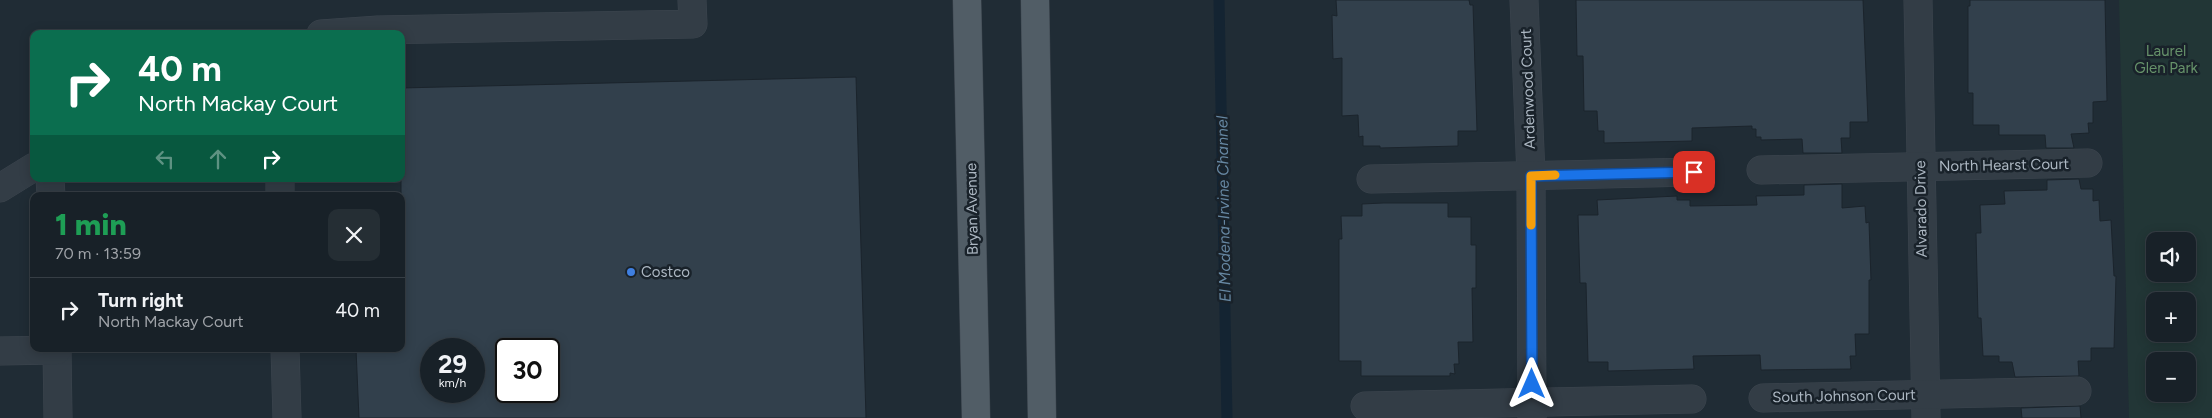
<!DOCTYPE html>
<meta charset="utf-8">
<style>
body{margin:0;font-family:Figtree,sans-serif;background:#252e34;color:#f1f3f6;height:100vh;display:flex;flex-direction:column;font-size:19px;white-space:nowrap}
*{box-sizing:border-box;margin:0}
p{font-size:16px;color:#9fa3a8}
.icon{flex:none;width:28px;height:28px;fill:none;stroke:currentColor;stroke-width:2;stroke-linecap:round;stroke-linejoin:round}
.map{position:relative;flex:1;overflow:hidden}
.details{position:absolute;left:30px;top:192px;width:375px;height:160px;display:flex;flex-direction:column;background:#182128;border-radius:10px;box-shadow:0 2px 12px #0003,0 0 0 1px #363e45}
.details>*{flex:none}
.top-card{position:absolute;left:30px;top:30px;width:375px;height:152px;border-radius:10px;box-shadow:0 2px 12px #0003,0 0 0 1px #363e45;background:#0b6e4f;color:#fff;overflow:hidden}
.tools{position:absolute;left:2146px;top:232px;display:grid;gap:10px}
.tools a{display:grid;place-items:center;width:50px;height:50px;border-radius:10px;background:#182128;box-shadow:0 2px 12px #0003,0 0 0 1px #363e45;font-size:25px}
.speed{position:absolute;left:420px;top:338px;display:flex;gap:10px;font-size:25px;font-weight:700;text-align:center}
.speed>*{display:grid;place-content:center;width:65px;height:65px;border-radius:50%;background:#182128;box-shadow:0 2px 12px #0003,0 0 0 1px #363e45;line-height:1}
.speed small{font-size:12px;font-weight:400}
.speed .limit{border:2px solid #111;border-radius:8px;background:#fff;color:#111}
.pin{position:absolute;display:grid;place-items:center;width:42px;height:42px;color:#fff;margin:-21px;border-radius:10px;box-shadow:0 2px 8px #0006}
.me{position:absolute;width:55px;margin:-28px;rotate:0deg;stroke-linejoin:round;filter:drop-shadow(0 0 4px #0008)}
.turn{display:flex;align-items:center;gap:18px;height:105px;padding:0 25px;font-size:22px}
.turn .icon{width:65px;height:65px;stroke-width:2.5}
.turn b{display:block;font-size:35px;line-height:42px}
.lanes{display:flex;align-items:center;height:48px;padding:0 25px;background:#0003;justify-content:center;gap:25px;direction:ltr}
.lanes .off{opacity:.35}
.round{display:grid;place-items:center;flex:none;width:52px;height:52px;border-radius:10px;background:#252e34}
.headline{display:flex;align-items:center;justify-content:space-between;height:85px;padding:0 25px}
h1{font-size:30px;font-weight:800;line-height:38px;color:#1e9e55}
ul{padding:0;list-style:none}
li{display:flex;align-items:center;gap:15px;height:65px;padding:0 25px;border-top:1px solid #363e45}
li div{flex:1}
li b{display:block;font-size:19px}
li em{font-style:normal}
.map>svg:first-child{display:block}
.green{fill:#223636;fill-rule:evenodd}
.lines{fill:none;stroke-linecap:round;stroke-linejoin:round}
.stream{stroke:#142432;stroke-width:11}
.building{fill:#32404c;stroke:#1b242c;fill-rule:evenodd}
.minor-casing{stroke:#3d464f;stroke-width:29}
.major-casing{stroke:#3d464f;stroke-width:29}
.minor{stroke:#333d46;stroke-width:28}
.major{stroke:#515d66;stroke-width:28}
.route-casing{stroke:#114b97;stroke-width:12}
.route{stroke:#1a73e8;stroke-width:9}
.slow{stroke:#f59e0b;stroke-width:9}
.shop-dot{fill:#3f7fe0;stroke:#19222a;stroke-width:2}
.labels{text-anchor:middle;stroke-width:5;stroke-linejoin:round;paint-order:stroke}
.park-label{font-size:15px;fill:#66926a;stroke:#19222a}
.street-label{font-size:15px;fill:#adb8c3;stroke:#19222a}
.poi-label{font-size:15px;fill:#adb8c3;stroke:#19222a;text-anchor:start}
.water-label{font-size:16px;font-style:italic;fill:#6687a2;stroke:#19222a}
</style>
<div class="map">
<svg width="2212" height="418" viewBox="0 0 2212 418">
<rect width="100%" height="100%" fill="#202c35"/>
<!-- green -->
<path class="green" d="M2119,0H2212V418H2129ZM2155,241H2188V274H2155ZM2155,301H2188V334H2155ZM2155,361H2188V394H2155Z"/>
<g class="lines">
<!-- stream -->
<polyline class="stream" points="1219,0 1227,418"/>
</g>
<!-- building -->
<g class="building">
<polygon points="1336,0 1469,0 1470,5 1473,5 1477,131 1458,131 1458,146 1380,148 1380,146 1363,146 1363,136 1359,137 1358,115 1342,116 1342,58 1333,59 1332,15 1337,16"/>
<polygon points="1576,0 1863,0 1868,122 1850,122 1850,138 1841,138 1842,153 1803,153 1802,139 1761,140 1761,137 1756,137 1756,129 1752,129 1752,126 1692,128 1692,141 1604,143 1604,131 1598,131 1597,111 1584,111 1583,56 1577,56"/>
<polygon points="1970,0 2105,0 2107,101 2093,102 2093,123 2088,123 2089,133 2071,134 2074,148 2046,148 2045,135 1999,135 1999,125 1973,125 1973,93 1968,93 1968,6 1970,6"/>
<path d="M856,77L866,418H359L356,349H401V88ZM431,349H474V391H431ZM506,349H549V391H506Z"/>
<polygon points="2079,179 2081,189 2093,189 2093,201 2099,200 2100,221 2111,220 2114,276 2116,276 2114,348 2091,348 2091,361 2078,361 2079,376 2015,377 2012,362 1999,362 1999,356 1983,356 1981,318 1978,318 1976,233 1981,233 1980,205 2005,204 2004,191 2047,190 2047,180"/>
<polygon points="1842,184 1842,208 1865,206 1866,223 1869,222 1871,280 1869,280 1869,334 1855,334 1856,356 1850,356 1851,369 1761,370 1760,355 1693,356 1694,369 1608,371 1608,362 1588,362 1586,283 1580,283 1578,215 1598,215 1597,200 1677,196 1677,200 1690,200 1690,206 1757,205 1756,196 1804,195 1804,185"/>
<polygon points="1383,203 1448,203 1448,217 1471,217 1471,245 1476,245 1476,288 1472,288 1473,342 1458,342 1459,364 1454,364 1455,374 1450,373 1450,376 1361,376 1361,361 1339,361 1339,239 1342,239 1341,216 1362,216 1362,204"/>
<polygon points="2080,406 2081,418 2022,418 2021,408"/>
</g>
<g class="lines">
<defs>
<g id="minor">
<polyline points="1524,0 1531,176 1532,418"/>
<polyline points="1918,0 1926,418"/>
<polyline points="321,34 378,30 693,24 692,0"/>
<polyline points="1761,170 2088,163"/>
<polyline points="50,179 51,196"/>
<polyline points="280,179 280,196"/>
<polyline points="1371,179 1694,172"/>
<polyline points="0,188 34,167"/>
<polyline points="57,349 58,418"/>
<polyline points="285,349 287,418"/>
<polyline points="0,351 57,350"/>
<polyline points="1763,398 2077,391"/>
<polyline points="1365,406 1692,399"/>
</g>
<g id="major">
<polyline points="967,0 976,418"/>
<polyline points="1035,0 1042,418"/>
</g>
</defs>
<!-- minor casing -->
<use href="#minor" class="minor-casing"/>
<!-- major casing -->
<use href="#major" class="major-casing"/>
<!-- minor -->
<use href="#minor" class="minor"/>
<!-- major -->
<use href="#major" class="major"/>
</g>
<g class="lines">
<defs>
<polyline id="route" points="1532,384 1531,176 1694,172"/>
</defs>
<!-- route casing -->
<use href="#route" class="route-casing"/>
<!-- route -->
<use href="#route" class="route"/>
<!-- slow -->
<polyline class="slow" points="1531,225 1531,176 1555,175"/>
</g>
<!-- markers -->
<circle class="shop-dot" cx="631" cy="272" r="5"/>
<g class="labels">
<!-- park labels -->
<g class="park-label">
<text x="2166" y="56">Laurel<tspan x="2166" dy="17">Glen Park</tspan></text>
</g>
<!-- street labels -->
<g class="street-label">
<text transform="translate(1528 89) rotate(-92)" y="5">Ardenwood Court</text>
<text transform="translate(2004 165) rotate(-1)" y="5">North Hearst Court</text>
<text transform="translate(972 209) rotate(-91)" y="5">Bryan Avenue</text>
<text transform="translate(1921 209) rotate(-91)" y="5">Alvarado Drive</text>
<text transform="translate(1844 396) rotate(-1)" y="5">South Johnson Court</text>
</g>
<!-- poi labels -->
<g class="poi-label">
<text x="641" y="277">Costco</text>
</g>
<!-- water labels -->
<g class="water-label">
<text transform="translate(1223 209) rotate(-91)" y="6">El Modena-Irvine Channel</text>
</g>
</g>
</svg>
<div class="tools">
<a><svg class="icon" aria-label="sound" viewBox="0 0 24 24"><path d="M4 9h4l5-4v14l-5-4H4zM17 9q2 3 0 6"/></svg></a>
<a>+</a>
<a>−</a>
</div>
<div class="speed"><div>29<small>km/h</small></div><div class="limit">30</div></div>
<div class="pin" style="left:1694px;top:172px;background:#d93025"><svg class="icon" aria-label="arrive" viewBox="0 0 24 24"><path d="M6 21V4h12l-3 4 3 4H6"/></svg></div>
<svg class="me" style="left:1532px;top:384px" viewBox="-20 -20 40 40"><path d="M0-17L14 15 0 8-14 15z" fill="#1a73e8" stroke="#fff" stroke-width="4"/></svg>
<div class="top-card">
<div class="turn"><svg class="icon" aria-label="right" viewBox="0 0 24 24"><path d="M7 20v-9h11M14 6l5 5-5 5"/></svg><div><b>40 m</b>North Mackay Court</div></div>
<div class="lanes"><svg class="icon off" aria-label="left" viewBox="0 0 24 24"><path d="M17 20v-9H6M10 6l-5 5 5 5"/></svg><svg class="icon off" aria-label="ahead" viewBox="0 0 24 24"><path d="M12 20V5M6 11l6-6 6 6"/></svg><svg class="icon" aria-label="right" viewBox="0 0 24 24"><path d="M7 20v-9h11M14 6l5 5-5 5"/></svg></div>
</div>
<section class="details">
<div class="headline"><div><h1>1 min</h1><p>70 m · 13:59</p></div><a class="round"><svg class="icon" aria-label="close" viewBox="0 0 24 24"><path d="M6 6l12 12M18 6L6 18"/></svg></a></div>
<ul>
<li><svg class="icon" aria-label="right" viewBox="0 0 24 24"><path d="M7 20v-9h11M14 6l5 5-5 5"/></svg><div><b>Turn right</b><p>North Mackay Court</p></div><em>40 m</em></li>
</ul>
</section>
</div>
